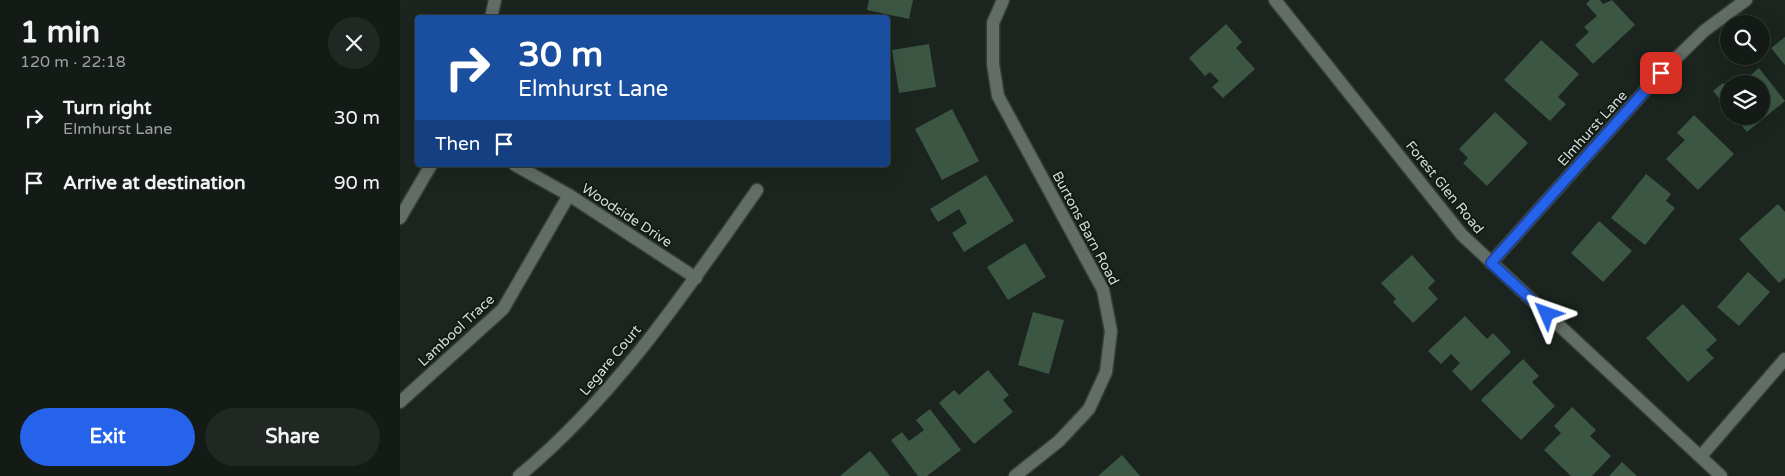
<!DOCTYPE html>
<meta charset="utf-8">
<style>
body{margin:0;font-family:"Varela Round",sans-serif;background:#212823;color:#f1f3f6;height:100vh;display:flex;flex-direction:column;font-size:19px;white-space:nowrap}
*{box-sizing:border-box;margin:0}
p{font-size:16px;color:#9da1a1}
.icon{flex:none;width:28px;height:28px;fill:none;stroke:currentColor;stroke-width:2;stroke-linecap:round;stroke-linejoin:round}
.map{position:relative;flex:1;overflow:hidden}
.panel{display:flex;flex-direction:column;background:#141b16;width:400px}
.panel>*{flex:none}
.hud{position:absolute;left:15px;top:15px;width:475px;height:152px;border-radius:5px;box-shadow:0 5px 20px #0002,0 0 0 1px #333935;background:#1a4fa0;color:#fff;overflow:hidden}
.buttons{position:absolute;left:1320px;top:15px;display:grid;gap:10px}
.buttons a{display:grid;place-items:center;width:50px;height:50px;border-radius:50%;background:#141b16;box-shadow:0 5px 20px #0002,0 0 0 1px #333935;font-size:25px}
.pin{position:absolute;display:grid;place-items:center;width:42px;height:42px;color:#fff;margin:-21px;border-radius:10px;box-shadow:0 2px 8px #0006}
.me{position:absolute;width:55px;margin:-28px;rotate:313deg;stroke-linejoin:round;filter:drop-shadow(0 0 4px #0008)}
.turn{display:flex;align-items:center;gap:18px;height:105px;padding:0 20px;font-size:22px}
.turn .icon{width:65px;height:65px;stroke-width:2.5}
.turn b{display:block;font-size:35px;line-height:42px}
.then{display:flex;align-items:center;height:48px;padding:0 20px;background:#0003;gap:10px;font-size:19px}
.round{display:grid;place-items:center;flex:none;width:52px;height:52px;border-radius:26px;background:#212823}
.overview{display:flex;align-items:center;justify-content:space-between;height:85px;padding:0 20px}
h1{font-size:30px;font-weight:800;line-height:38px}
.primary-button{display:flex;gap:10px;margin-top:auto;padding:10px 20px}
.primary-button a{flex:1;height:58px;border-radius:30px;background:#2563eb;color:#fff;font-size:20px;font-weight:800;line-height:58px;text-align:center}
.primary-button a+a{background:#212823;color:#f1f3f6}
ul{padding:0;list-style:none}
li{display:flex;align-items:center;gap:15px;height:65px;padding:0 20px}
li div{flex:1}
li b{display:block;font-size:19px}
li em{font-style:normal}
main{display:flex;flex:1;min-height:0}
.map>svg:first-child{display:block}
.building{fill:#3b5744}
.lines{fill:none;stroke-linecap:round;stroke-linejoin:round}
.minor-casing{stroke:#373e39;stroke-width:15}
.minor{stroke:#626d65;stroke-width:12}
.route-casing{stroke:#184099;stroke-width:12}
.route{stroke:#2563eb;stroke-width:9}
.labels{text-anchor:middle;stroke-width:4;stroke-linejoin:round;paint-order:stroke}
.street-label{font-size:14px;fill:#d4dad6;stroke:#121a15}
</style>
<main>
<section class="panel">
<div class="overview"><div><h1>1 min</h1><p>120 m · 22:18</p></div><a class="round"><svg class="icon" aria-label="close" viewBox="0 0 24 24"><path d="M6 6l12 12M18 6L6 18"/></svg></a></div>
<ul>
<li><svg class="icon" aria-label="right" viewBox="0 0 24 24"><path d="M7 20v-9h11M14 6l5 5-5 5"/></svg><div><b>Turn right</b><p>Elmhurst Lane</p></div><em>30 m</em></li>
<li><svg class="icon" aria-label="arrive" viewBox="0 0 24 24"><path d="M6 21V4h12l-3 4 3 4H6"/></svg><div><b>Arrive at destination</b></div><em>90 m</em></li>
</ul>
<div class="primary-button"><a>Exit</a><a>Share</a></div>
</section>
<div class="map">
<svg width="1385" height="476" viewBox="0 0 1385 476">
<rect width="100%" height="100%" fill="#1b241e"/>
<!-- building -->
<g class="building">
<polygon points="469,0 513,0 509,19 467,10"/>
<polygon points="1190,0 1200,0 1203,4 1212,0 1235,25 1193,64 1175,45 1189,32 1184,27 1197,16 1186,4"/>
<polygon points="826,24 842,42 836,48 855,69 823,98 812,87 819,81 810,72 805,76 789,58"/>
<polygon points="1385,37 1385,65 1371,48"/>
<polygon points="1141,40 1179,74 1158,97 1166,104 1150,121 1104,80"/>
<polygon points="529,44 536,87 499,93 492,50"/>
<polygon points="1359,68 1385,101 1347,132 1334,116 1361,116 1361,84 1340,84"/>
<polygon points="1323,83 1329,90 1329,110 1313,91"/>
<polygon points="552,109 579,161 542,180 515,129"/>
<polygon points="1095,112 1128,143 1087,186 1063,163 1068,158 1059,149"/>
<polygon points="1294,115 1334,154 1298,190 1266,159 1285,140 1277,133"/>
<polygon points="1246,174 1271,194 1266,201 1275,208 1245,245 1211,218"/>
<polygon points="586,175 614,221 564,252 552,233 567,223 559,209 538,222 530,209"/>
<polygon points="1378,204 1385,212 1385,278 1379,283 1339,239"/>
<polygon points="1199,221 1232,251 1203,282 1171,253"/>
<polygon points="625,243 646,277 608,300 587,267"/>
<polygon points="1012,255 1035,281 1028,288 1038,299 1013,323 993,302 996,299 981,283"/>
<polygon points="1348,272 1370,292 1339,326 1317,307"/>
<polygon points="1283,304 1317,340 1306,350 1314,358 1288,382 1246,338"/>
<polygon points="633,312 664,320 649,374 618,365"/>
<polygon points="1065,316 1087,339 1093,333 1111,352 1071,391 1052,371 1060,363 1051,354 1041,364 1028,351"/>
<polygon points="1123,359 1139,376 1132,382 1155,406 1121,440 1081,400"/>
<polygon points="588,370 609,395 603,400 613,412 574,444 539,403 554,390 559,395"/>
<polygon points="1172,407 1196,430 1190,436 1211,456 1192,476 1171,476 1144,450 1161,433 1154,426"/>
<polygon points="530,409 561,450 527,476 518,476 491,440 502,432 509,441 524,430 516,420"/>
<polygon points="470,451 490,476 440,476"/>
<polygon points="722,455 740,476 698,476"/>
<polygon points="1222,462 1237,476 1209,476"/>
</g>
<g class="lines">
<defs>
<g id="minor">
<polyline points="603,0 593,23 593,64 598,96 703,290 711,331 706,372 689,409 659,441 615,476"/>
<polyline points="875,0 1062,235 1321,476"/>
<polyline points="91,18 95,0"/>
<polyline points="115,165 169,195 296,278"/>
<polyline points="0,218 31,165"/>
<polyline points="1091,263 1261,73 1304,31 1346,0"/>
<polyline points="0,402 103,309 169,195"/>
<polyline points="1301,456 1385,359"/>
<path d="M119,476C215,397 286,291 357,190"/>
</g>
</defs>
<!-- minor casing -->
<use href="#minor" class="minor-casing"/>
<!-- minor -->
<use href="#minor" class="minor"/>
</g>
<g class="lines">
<defs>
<polyline id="route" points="1147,314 1091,263 1261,73"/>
</defs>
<!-- route casing -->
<use href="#route" class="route-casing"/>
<!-- route -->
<use href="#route" class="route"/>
</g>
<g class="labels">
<!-- street labels -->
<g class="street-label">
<text transform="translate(1192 128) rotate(-48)" y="5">Elmhurst Lane</text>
<text transform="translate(1045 187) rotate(51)" y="5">Forest Glen Road</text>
<text transform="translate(227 215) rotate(33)" y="5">Woodside Drive</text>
<text transform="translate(686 228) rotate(62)" y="5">Burtons Barn Road</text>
<text transform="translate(56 330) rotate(-43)" y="5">Lambool Trace</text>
<text transform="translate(210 360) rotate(-50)" y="5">Legare Court</text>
</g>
</g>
</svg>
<div class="buttons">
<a><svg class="icon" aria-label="search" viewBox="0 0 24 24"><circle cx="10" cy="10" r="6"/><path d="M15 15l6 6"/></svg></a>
<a><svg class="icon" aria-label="layers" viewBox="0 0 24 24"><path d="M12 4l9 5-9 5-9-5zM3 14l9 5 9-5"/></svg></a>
</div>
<div class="pin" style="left:1261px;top:73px;background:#d93025"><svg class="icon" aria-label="arrive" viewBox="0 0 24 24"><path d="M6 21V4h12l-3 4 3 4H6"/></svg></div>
<svg class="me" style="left:1147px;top:314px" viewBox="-20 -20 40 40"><path d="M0-17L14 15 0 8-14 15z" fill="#2563eb" stroke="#fff" stroke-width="4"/></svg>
<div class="hud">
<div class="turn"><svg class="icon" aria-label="right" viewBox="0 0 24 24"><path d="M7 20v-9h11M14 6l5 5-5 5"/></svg><div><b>30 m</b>Elmhurst Lane</div></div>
<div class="then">Then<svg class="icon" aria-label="arrive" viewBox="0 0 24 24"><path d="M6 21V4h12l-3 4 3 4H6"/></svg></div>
</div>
</div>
</main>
